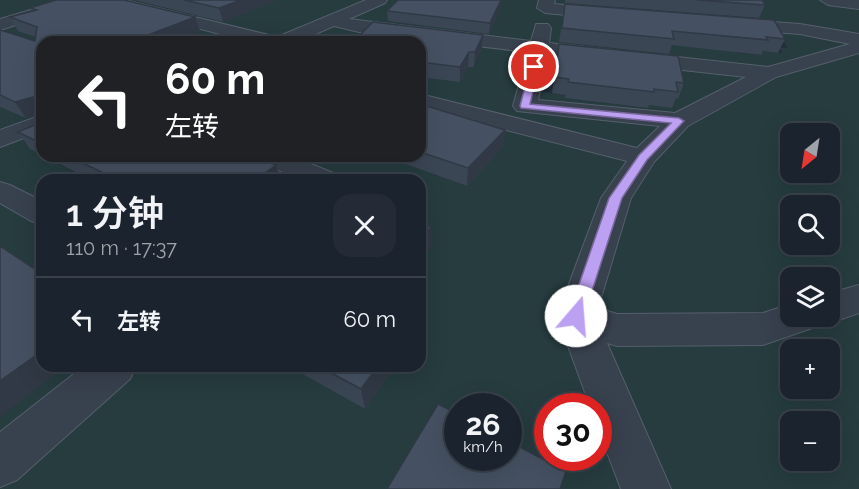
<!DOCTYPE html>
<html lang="zh">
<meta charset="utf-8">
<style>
body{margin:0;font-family:Raleway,"Noto Sans SC",sans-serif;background:#242b36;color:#f1f3f6;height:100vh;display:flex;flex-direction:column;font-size:22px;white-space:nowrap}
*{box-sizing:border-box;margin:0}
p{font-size:20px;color:#a0a4aa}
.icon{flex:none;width:33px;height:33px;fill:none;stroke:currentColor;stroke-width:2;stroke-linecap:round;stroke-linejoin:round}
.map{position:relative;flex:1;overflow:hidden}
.drawer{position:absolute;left:36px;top:174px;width:390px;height:198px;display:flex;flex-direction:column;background:#1b232e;border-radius:18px;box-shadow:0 6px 24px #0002,0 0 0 2px #39404a}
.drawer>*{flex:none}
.hud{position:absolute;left:36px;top:36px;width:390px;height:126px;border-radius:18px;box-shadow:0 6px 24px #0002,0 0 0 2px #39404a;background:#202124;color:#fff;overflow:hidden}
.needle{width:39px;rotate:210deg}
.buttons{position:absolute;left:780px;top:123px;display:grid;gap:12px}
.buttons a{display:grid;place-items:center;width:60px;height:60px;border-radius:12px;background:#1b232e;box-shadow:0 6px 24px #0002,0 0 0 2px #39404a;font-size:30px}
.speed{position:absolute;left:444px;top:393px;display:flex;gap:12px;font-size:30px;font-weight:700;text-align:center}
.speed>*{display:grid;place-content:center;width:78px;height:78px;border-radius:50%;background:#1b232e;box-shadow:0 6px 24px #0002,0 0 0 2px #39404a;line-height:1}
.speed small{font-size:15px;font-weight:400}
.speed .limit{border:9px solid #d22;background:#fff;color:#111}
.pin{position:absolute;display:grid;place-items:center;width:51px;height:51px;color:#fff;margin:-26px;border:3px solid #fff;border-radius:50%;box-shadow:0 2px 6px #0007}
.me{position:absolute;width:66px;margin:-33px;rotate:18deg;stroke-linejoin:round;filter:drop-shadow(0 0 4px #0008)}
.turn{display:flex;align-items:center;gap:21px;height:126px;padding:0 30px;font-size:27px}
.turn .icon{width:78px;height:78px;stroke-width:2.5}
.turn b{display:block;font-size:42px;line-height:51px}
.round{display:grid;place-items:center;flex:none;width:63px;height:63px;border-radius:18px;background:#242b36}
.overview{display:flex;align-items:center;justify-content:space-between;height:102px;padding:0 30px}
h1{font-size:36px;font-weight:600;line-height:45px}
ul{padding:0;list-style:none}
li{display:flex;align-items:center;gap:18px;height:84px;padding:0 30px;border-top:2px solid #39404a}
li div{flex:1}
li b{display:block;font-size:22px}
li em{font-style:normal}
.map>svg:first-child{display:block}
.green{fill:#263c3f;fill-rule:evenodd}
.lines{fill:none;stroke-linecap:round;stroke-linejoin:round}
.minor-casing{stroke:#565f6c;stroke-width:2}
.minor{fill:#38414e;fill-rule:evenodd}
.wall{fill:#3b4654}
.shaded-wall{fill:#303945}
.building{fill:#455162;stroke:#303945;stroke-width:1.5}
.route{fill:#bca0f2;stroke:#7a689d;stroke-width:1.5}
</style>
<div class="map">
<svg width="859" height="489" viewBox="0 0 859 489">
<rect width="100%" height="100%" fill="#242f3e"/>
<!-- green -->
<path class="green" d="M0,0H859V489H557L508,458V406H458L457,434L399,489H0ZM782,38L788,48H780L782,53L759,51L760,55L738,53L737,50ZM42,42H420L480,54L475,67H468L464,75L420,72V121L467,186L383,156H214L273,180H420V244L431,248L420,262V366H395L365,409L288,366H42V180H92L42,156ZM542,67L561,70L648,108L565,98L566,95L544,92L545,83L539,82ZM790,134H830V172H790ZM790,206H830V244H790ZM790,278H830V316H790ZM790,350H830V388H790ZM548,406H598V458H548ZM790,422H830V460H790Z"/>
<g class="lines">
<defs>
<g id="minor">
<polygon points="64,0 89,0 87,3 0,30 0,19"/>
<path d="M98,0H125L277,37L366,0H387L385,3L349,19L531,41L536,24H548L551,28L549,43L768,67L850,44L800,34L733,29L727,28L724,24L727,20L733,19L800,24L859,34V53L776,77L688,126L654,162L631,198L598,308L617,314L763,313L790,304V316H830V293L859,285V313L830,323L819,319L815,327L763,345L617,346L607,343L671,489H621L598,429V406H590L557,316L601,198L627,161L420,108V94L637,148L660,126L517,111L513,106L528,52L359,32L334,26L297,42H251L100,3ZM547,55L746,77L675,113L538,100Z"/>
<polygon points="539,0 555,0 554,4 610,9 618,14 610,19 545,13 537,8"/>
<polygon points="820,0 859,0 859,9 828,5"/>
<polygon points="42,115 42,131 0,147 0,130"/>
<polygon points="255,156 291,156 336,174 340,180 302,180 259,162"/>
<polygon points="0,182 10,185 42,201 42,224 31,221 0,203"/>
<polygon points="84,366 136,366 130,379 17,480 0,487 0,432"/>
</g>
</defs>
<!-- minor casing -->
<use href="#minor" class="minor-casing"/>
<!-- minor -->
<use href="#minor" class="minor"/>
</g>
<!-- wall -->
<g class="wall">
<polygon points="135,0 275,0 275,1 223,22"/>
<polygon points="565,0 762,0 765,5 759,18 565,3"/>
<polygon points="565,4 785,39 778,53 763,51 761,55 672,45 669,54 559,42"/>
<polygon points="501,6 489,34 388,21 387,11"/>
<polygon points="30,8 195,17 200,31 172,42 42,42 42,155 30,149 18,132 41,122 37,115 26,118 0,107 0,30 35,41 36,37 18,31 10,17 32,11"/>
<polygon points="483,35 482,49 474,67 468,67 460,82 420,77 420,42"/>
<polygon points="559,44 684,83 678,99 676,98 672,108 649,105 648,108 565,98 566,95 552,93"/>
<polygon points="420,104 505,130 503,147 467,186 383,156 420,156"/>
<polygon points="44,156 252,156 280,180 92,180"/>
<polygon points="288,366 395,366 365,409"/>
</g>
<!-- shaded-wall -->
<g class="shaded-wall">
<polygon points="241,0 275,0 275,1 223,22 219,8"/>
<polygon points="501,0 502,0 501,6 489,34 490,23"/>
<polygon points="195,17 200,31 172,42 130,42"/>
<polygon points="483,35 482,49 474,67 475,52"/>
<polygon points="469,52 468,67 460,82 460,67"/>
<polygon points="33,97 34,110 37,115 26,118 15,102"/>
<polygon points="505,130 503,147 467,186 468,168"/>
<polygon points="276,165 280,180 255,180"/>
<polygon points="431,227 431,248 420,262 420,240"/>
<polygon points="42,351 42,366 66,366 0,417 0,381"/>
<polygon points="378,366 395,366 365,409 361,389"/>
</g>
<!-- building -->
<g class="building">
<polygon points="56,0 124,0 195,17 130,42 42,42 42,114 34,110 33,97 15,102 0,95 0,30 35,41 37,27 10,17 37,10 30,8"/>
<polygon points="184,0 241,0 219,8"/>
<polygon points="398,0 501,0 490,23 387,11"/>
<polygon points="697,0 762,0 765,5"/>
<polygon points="565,4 774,20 785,39 766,37 768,40 672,31 674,39 562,28"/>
<polygon points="373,22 483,35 475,52 469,52 460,67 420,62 420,42 353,42"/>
<polygon points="559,44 678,56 684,83 676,82 678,92 654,89 654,92 568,82 569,79 555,77"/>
<polygon points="420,104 505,130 468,168 420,152"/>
<polygon points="42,122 42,144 18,132"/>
<polygon points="68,156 252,156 276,165 255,180 118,180"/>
<polygon points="420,223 431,227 420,240"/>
<polygon points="0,246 42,274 42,351 0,381"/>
<polygon points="318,366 378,366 361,389"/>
<polygon points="438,404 458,414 458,458 508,458 508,441 566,471 560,489 387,489"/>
</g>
<!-- route -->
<polygon class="route" points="534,65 539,67 530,104 679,118 684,121 647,160 622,198 584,316 582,320 576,322 571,320 568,316 609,198 639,155 671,123 521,108 520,106 530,67"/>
</svg>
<div class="buttons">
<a><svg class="needle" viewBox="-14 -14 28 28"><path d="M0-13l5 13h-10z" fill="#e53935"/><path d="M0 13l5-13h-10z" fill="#a0a4aa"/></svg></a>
<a><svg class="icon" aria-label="search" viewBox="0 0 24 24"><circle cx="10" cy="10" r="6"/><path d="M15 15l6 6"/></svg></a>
<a><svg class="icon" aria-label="layers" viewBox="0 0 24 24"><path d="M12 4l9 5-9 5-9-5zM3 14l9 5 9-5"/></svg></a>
<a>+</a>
<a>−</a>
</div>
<div class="speed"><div>26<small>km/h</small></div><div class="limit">30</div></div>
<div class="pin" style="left:534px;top:67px;background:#d93025"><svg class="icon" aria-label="arrive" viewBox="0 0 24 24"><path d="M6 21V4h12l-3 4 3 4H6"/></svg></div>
<svg class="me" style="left:576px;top:316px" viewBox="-20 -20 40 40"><circle r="19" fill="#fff"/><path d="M0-13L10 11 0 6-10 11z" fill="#bca0f2"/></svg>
<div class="hud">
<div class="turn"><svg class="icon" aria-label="left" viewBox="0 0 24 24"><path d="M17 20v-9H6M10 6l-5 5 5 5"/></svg><div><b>60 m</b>左转</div></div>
</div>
<section class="drawer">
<div class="overview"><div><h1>1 分钟</h1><p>110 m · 17:37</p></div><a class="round"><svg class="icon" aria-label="close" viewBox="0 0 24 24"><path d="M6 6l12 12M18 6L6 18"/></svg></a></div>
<ul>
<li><svg class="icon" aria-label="left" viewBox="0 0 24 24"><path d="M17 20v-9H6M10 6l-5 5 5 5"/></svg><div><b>左转</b></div><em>60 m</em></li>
</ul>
</section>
</div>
